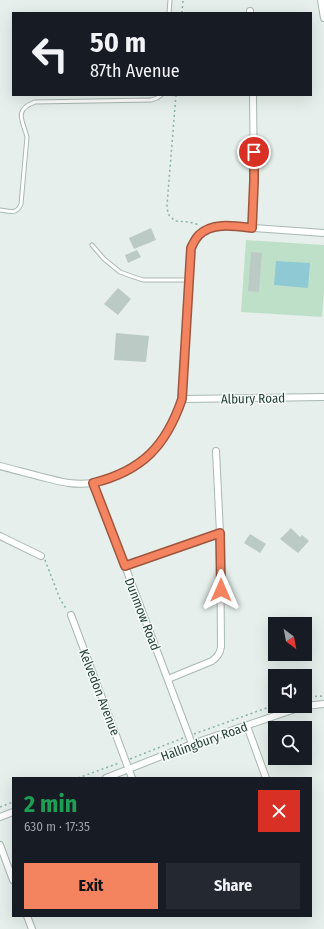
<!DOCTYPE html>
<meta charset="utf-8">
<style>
body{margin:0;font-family:"Fira Sans Condensed",sans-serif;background:#242831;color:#f1f3f6;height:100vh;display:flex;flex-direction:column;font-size:15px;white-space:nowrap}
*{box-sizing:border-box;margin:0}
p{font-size:13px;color:#9ea1a6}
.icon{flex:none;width:22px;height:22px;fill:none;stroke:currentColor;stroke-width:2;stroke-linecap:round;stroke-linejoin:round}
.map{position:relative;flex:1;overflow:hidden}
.panel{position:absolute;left:12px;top:777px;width:300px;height:140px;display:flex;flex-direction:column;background:#171b24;border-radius:0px;box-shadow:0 4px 16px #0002}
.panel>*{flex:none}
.guide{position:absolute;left:12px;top:12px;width:300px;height:84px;border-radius:0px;box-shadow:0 4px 16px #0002;background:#171b24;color:#f1f3f6;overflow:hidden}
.needle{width:26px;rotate:148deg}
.tools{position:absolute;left:268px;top:617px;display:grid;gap:8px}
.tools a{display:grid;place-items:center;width:44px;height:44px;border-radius:0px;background:#171b24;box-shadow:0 4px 16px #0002;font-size:20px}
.pin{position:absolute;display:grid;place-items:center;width:34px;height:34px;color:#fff;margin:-17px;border:2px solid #fff;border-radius:50%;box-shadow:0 1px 4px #0007}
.me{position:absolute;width:44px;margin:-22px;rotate:0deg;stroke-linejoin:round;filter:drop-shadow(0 0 3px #0008)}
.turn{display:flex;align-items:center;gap:14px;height:84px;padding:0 12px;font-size:18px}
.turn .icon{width:52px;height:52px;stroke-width:2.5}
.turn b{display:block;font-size:28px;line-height:34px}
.round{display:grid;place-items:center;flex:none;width:42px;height:42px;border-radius:0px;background:#242831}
.headline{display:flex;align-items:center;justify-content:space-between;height:68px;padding:0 12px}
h1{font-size:24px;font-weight:700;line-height:30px;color:#1e9e55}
.primary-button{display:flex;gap:8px;margin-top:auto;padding:8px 12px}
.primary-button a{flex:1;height:46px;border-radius:0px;background:#f4845f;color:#111;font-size:16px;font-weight:700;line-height:46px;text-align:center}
.primary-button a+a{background:#242831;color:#f1f3f6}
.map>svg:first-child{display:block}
.green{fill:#bfe0c8}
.water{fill:#8ec9d4}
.building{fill:#bbcac4}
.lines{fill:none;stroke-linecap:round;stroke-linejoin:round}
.lane-casing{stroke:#a8b8b2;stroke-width:5}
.street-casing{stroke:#a8b8b2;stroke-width:8}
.path{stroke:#86b3a5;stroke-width:1.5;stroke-dasharray:2 3;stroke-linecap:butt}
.lane{stroke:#fff;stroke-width:3}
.street{stroke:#fff;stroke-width:6}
.route-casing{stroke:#9f563e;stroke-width:10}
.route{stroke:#f4845f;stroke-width:7}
.labels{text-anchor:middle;stroke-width:3;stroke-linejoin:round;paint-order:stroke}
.street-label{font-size:13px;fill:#24423a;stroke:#f7fbf9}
</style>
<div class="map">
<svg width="324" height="929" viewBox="0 0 324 929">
<rect width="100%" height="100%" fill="#e6efeb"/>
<!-- green -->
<polygon class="green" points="246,240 324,245 324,292 322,317 241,312"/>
<!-- water -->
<polygon class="water" points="276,261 310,263 308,288 274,285"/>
<!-- building -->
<g class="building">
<polygon points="151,228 156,240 134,249 129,238"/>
<polygon points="137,250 141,257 128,263 125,255"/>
<polygon points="251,252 262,253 259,292 248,291"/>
<polygon points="118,288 131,299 118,315 104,304"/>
<polygon points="116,333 149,336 146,362 114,360"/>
<polygon points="291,528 300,537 302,535 309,541 298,553 280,539"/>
<polygon points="250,534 266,544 260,553 244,543"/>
</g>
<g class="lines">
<defs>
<g id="lane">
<polyline points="169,13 170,0"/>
<path d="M0,210C9,211 17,215 21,204L27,137C23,121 13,110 35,102L151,100L157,98L161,95"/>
<polyline points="92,245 104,259 120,272 131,276 143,280 189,280"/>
</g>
<g id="street">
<polyline points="321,0 324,18"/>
<polyline points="250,11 250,13"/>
<polyline points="252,228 254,181 253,95"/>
<polyline points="182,399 324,397"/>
<path d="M0,466C14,470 28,473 42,477C51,479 60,482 69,483C76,484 85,484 93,483C112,480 139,467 152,452C166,437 175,418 182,399L191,248C199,232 207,228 224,226L324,233"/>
<polyline points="93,483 125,566 192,744"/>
<polyline points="0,536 41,556"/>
<polyline points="125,566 220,533"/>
<polyline points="71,615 132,778"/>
<path d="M168,679L212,661C217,657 220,654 221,647L220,533L216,451"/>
<polyline points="305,706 324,704"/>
<polyline points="247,726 266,778"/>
<polyline points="106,778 192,744 304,706"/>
<polyline points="0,817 13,812"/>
<polyline points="0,845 13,880"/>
<polyline points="27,916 32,929"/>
</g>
</defs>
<!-- lane casing -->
<use href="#lane" class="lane-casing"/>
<!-- street casing -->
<use href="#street" class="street-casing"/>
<!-- path -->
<g class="path">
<polyline points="182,13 183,0"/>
<path d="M176,95L167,205L168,214L175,221C184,222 192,221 200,226"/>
<polyline points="45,560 60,599 67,610"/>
<polyline points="305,697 324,696"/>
<polyline points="194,734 275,705"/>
<polyline points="130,759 183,738"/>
<polyline points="78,778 119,763"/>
<polyline points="0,807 13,802"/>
</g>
<!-- lane -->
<use href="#lane" class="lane"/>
<!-- street -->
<use href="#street" class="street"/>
</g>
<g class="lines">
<defs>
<path id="route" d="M221,590L220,533L125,566L93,483C142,471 166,446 182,399L191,248C193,244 195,239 199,235C212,222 235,226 252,228L254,181V152"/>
</defs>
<!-- route casing -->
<use href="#route" class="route-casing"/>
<!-- route -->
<use href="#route" class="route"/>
</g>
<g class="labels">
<!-- street labels -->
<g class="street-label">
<text transform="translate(253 398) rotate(-1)" y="5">Albury Road</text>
<text transform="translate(143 614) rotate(69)" y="5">Dunmow Road</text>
<text transform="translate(100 692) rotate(69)" y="5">Kelvedon Avenue</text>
<text transform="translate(204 741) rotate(-20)" y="5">Hallingbury Road</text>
</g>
</g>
</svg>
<div class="tools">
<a><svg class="needle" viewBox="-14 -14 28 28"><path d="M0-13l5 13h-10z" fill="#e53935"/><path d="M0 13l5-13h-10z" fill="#9ea1a6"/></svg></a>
<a><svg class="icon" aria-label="sound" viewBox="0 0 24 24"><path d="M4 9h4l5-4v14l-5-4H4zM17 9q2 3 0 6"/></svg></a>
<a><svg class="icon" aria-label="search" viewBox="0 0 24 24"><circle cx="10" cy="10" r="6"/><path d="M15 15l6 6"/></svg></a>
</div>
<div class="pin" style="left:254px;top:152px;background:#d93025"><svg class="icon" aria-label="arrive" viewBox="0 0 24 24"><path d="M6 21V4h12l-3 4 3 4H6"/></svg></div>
<svg class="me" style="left:221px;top:590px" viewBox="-20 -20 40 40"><path d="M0-17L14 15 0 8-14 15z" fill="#f4845f" stroke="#fff" stroke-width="4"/></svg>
<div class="guide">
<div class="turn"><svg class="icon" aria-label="left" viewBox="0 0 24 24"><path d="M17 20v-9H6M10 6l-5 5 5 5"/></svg><div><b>50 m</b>87th Avenue</div></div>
</div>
<section class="panel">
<div class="headline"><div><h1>2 min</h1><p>630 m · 17:35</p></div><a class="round" style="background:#d93025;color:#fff"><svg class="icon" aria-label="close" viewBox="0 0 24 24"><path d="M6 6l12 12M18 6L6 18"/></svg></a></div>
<div class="primary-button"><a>Exit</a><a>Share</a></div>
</section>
</div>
